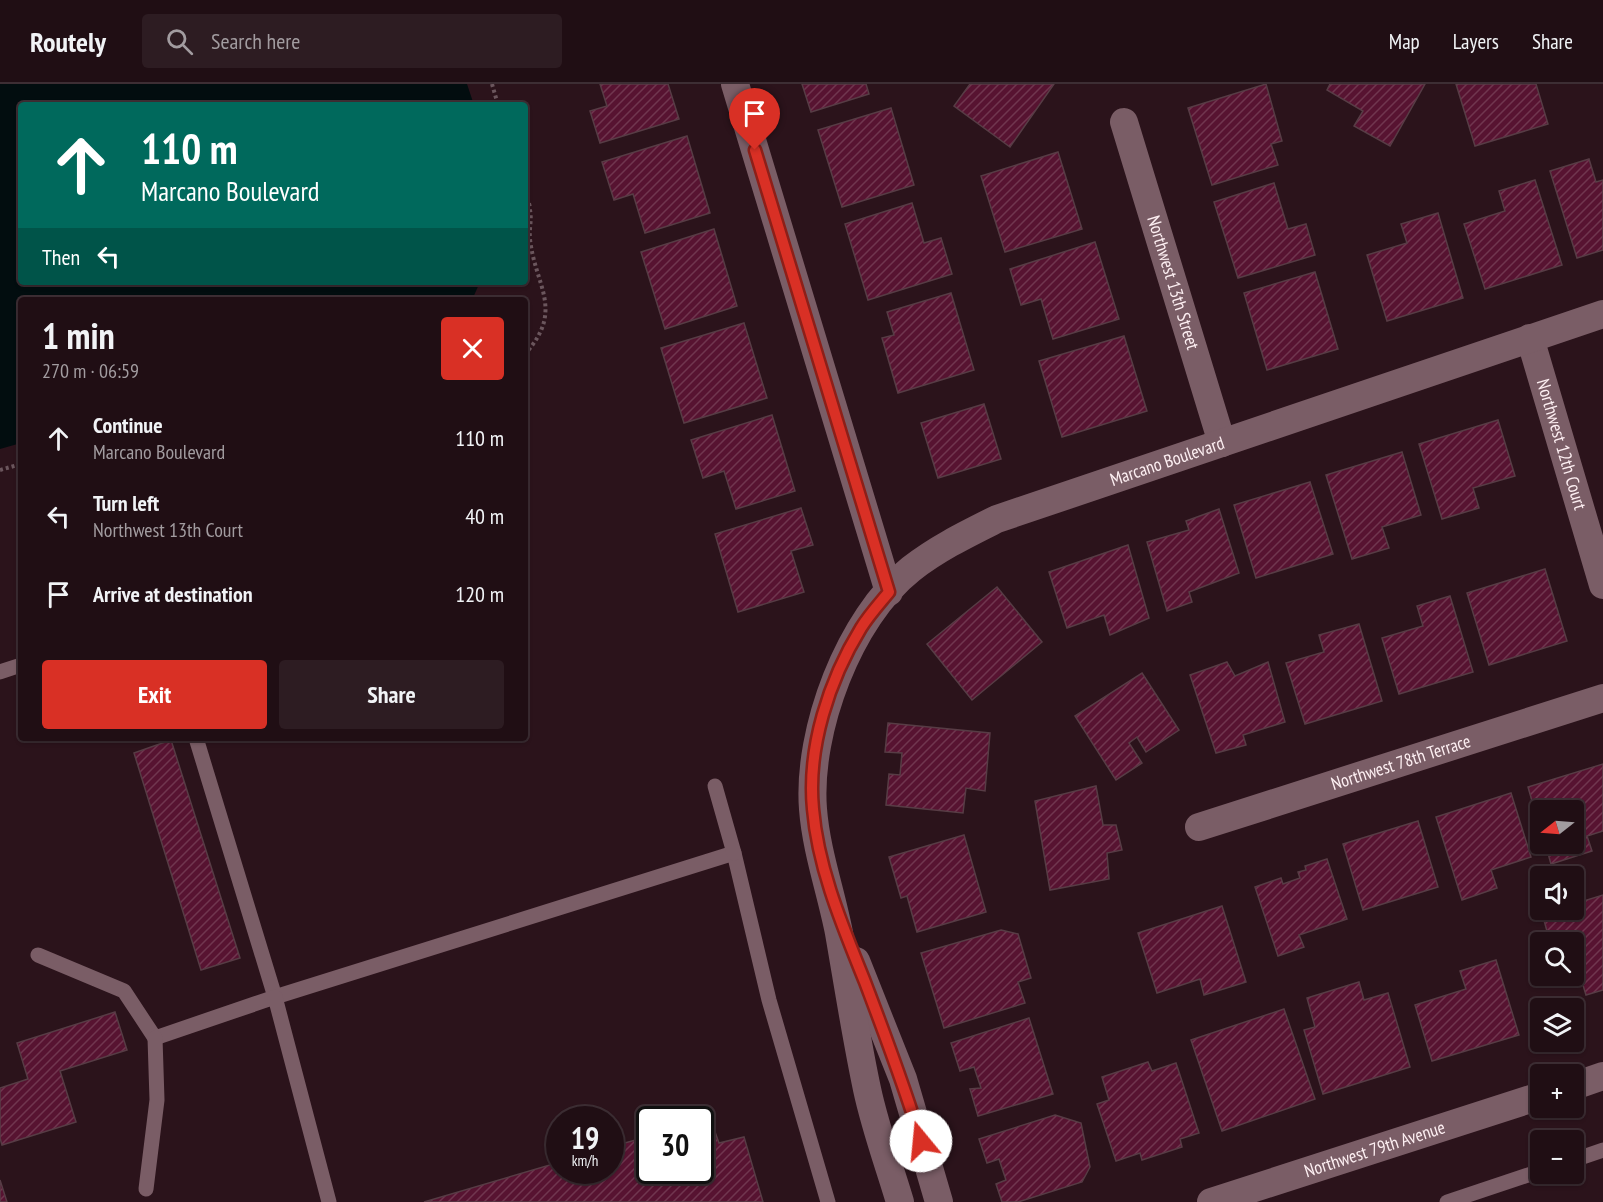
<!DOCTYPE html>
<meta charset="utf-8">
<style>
body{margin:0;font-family:"PT Sans Narrow",sans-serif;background:#2d1c22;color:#f1f3f6;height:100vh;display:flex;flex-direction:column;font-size:22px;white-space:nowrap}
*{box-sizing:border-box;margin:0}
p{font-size:20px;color:#a29ca0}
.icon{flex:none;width:33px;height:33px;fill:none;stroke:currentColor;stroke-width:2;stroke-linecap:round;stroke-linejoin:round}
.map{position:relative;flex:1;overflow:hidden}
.details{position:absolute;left:18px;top:213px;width:510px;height:444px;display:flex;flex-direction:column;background:#200e14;border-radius:6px;box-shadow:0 2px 4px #0004,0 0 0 2px #3d2e34}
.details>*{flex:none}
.guide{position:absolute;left:18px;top:18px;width:510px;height:183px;border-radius:6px;box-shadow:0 2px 4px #0004,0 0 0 2px #3d2e34;background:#00695c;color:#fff;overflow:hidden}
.needle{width:39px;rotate:253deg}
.buttons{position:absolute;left:1530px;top:716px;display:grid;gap:12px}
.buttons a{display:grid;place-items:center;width:54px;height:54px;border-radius:6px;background:#200e14;box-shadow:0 2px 4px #0004,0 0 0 2px #3d2e34;font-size:30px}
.speed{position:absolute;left:546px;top:1022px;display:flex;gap:12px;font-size:30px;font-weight:700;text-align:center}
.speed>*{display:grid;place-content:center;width:78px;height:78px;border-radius:50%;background:#200e14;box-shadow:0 2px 4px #0004,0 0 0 2px #3d2e34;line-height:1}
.speed small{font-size:15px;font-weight:400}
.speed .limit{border:3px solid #111;border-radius:9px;background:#fff;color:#111}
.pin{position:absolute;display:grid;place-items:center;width:51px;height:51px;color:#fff;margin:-62px -26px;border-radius:50% 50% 50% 0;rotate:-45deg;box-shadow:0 0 6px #0007}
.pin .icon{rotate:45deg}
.me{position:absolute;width:66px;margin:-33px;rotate:343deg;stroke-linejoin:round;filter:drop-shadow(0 0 4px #0008)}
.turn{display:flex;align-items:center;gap:21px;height:126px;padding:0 24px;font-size:27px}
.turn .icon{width:78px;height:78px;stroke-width:2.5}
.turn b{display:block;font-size:42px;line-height:51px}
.then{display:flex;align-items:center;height:57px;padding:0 24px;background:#0003;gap:12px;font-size:22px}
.round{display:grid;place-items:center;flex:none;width:63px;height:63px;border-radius:6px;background:#2d1c22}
.head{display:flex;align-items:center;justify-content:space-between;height:102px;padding:0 24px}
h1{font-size:36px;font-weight:800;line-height:45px}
.action{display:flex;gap:12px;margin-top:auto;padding:12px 24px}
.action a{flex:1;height:69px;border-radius:6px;background:#d93025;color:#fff;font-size:24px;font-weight:800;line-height:69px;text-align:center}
.action a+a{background:#2d1c22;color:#f1f3f6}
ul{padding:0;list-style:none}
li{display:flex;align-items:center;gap:18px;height:78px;padding:0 24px}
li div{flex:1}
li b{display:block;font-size:22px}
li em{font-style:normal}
header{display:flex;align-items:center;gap:36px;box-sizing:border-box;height:84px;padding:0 30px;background:#200e14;border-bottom:2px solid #3d2e34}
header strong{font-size:28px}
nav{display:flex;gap:33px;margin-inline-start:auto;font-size:21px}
.search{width:420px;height:54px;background:#2d1c22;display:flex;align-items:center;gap:15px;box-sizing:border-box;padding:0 21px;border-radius:6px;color:#a29ca0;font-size:22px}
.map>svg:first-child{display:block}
.water{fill:#020d0f}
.building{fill:url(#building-hatch);stroke:#573c45;stroke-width:1.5}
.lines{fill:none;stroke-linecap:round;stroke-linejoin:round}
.path{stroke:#6b565d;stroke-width:4;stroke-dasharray:3 3;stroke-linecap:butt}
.service{stroke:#7a5d66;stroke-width:15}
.minor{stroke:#7a5d66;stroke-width:28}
.route-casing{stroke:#8d1f18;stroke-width:15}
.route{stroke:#d93025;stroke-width:10}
.labels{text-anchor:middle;stroke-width:4.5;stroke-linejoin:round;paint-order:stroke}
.street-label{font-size:18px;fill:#fdeff2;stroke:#0d0406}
</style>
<header>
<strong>Routely</strong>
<div class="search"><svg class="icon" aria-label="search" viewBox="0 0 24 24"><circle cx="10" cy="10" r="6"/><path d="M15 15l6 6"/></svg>Search here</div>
<nav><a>Map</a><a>Layers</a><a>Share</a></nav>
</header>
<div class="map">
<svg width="1603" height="1118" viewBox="0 0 1603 1118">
<defs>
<pattern id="building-hatch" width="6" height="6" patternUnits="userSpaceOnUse" patternTransform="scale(1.5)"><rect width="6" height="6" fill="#571331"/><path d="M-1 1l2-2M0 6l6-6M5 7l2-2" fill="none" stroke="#70364f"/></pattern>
</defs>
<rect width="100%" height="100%" fill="#2b131b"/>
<!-- water -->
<polygon class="water" points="0,0 467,0 474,21 21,21 21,198 480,198 472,216 21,216 21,359 0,365"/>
<!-- building -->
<g class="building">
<polygon points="600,0 668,0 679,35 600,59 590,27 607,22"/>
<polygon points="802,0 866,0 869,10 811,28"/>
<polygon points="970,0 1054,0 1010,63 954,22"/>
<polygon points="1266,0 1282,57 1271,60 1278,81 1212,101 1188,24"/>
<polygon points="1330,0 1425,0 1390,62 1354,42 1363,27 1327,6"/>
<polygon points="1456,0 1536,0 1548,40 1475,62"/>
<polygon points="891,24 914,101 842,123 818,46"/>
<polygon points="687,52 710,129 645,149 633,110 614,116 602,78"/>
<polygon points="1058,68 1082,145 1005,168 981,92"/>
<polygon points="1589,75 1596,98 1603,96 1603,166 1577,174 1550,87"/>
<polygon points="1535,96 1562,181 1485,205 1464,140 1505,127 1499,107"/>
<polygon points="1274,99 1288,145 1306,140 1315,171 1238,194 1214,118"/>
<polygon points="912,119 924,159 941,154 952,190 868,216 845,140"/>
<polygon points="1438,129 1463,214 1387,237 1367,171 1407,159 1401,140"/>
<polygon points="714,145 737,222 665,245 641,168"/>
<polygon points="1095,158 1119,235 1053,255 1041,215 1021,221 1010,185"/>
<polygon points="1315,188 1338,265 1267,286 1244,209"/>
<polygon points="951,209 974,286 898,309 882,254 894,251 887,228"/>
<polygon points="744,239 767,314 684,339 661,264"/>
<polygon points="1124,252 1147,327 1062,353 1039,277"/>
<polygon points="984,320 1001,375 938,394 921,339"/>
<polygon points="772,331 795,407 736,425 724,387 703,394 691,356"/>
<polygon points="1498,336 1515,392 1473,404 1479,424 1442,435 1419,360"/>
<polygon points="1402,368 1421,431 1382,443 1389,464 1352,475 1326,391"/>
<polygon points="1310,398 1333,470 1256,494 1234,421"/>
<polygon points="801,424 813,461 791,467 804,508 738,528 715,450"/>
<polygon points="1219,425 1239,489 1189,508 1192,518 1167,527 1147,458 1189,446 1186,437"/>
<polygon points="1128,461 1149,534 1110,551 1104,531 1067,544 1049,488"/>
<polygon points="1545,485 1567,557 1489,581 1467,509"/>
<polygon points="997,503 1042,558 972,616 927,560"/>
<polygon points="1450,512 1473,588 1399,610 1382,554 1423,542 1417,522"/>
<polygon points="1359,540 1382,617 1305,640 1286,579 1324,568 1319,551"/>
<polygon points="1227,578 1235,592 1268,578 1285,638 1243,651 1246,661 1216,669 1190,591"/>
<polygon points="1142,589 1179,646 1146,668 1137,653 1129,659 1142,679 1116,696 1075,632"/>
<polygon points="888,639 990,649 985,707 966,704 963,729 886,721 889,690 900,691 902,669 885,668"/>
<polygon points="171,656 240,874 201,886 134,669"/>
<polygon points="1603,680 1603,747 1587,752 1592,767 1551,780 1545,759 1574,759 1574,726 1540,726 1540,745 1528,703"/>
<polygon points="1096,702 1103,741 1116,741 1122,766 1107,769 1109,795 1050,806 1035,717"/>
<polygon points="1511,709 1531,773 1491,786 1497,804 1462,816 1436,733"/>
<polygon points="1418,737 1438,803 1363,826 1343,760"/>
<polygon points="964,751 986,828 917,848 907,812 901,814 889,773"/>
<polygon points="1327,775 1347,835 1299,851 1304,863 1278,872 1255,803 1281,794 1283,800 1300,794 1298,788 1306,786 1305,782"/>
<polygon points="1603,811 1603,906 1586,911 1574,871 1574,858 1550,858 1542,829 1556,825 1574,825 1574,820"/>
<polygon points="1222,822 1246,898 1204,911 1200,895 1157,909 1138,849"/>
<polygon points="1001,846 1018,850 1031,894 1018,898 1025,919 944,944 921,869"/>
<polygon points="1496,876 1519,951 1432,977 1415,921 1466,905 1460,887"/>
<polygon points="1359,898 1364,916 1388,909 1410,983 1323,1010 1304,946 1315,943 1307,914"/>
<polygon points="1284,925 1315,1015 1222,1047 1191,956"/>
<polygon points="115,928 127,966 60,987 76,1038 2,1061 0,1054 0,1004 28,995 17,959"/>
<polygon points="1029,934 1053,1010 978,1032 970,1005 981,1004 974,983 960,987 951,959"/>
<polygon points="1148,978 1152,987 1176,979 1199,1049 1180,1055 1182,1063 1142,1076 1140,1069 1116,1077 1097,1020 1109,1016 1102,993"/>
<polygon points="1055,1031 1081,1039 1090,1083 1082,1098 1018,1118 1002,1118 996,1100 1006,1096 999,1075 987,1079 979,1055"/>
<polygon points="710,1034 719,1059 744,1053 763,1118 424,1118 560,1078 560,1086 610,1086 610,1063 650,1052 650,1086 700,1086 700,1036"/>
<polygon points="0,1096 7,1118 0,1118"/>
</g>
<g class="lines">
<!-- path -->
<g class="path">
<polyline points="492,0 498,21"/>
<path d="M525,108C527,114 530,120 530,126C532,136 529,145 530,155C535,202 565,226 525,270"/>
<polyline points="0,386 21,380"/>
</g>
<!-- service -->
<g class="service">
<polyline points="0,588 21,581"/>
<polyline points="196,654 275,913 734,769 769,916 828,1118"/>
<polyline points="715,702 734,769"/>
<polyline points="38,871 124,907 155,954 275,913 329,1118"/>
<polyline points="1574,1076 1603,1066"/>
<polyline points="146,1105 157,1016 155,954"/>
<polyline points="1447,1118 1540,1087"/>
</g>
<!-- minor -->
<g class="minor">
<polyline points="735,0 889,508"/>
<path id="s1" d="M1124,38L1222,359"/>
<path id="s2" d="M1530,254L1603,501"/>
<path id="s3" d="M1199,743L1603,614"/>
<polyline points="856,877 903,995 939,1118"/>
<polyline points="1574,1002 1603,992"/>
<path id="s4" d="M900,1118C889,1081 875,1043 867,1005C856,953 848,901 839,849C831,808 816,766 813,725C807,647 849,534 911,485C938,464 967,450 997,435L1603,230"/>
<path id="s5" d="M1211,1118L1540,1012"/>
</g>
</g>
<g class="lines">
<defs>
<path id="route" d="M755,66L889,508C880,519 869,531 861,544C829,596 807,664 813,725C818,785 843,843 865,898C885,951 905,1003 921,1057"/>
</defs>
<!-- route casing -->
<use href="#route" class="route-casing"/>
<!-- route -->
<use href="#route" class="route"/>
</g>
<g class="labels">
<!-- street labels -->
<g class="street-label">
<text dy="6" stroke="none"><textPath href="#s1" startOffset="168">Northwest 13th Street</textPath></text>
<text dy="6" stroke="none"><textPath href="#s2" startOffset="111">Northwest 12th Court</textPath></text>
<text dy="6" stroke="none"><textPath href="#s4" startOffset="950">Marcano Boulevard</textPath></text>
<text dy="6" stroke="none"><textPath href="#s3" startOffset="212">Northwest 78th Terrace</textPath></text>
<text dy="6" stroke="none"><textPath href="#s5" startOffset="172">Northwest 79th Avenue</textPath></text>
</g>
</g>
</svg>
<div class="buttons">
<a><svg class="needle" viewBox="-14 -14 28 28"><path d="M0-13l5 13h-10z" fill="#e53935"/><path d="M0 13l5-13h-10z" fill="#a29ca0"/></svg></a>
<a><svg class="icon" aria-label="sound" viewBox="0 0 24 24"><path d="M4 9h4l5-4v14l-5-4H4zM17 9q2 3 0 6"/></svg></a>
<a><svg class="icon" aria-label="search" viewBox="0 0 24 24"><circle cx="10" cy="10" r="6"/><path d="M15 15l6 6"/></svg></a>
<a><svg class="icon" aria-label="layers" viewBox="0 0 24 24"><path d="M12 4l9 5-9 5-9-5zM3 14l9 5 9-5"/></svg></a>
<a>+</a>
<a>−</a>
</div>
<div class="speed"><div>19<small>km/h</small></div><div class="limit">30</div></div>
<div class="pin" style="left:755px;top:66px;background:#d93025"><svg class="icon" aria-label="arrive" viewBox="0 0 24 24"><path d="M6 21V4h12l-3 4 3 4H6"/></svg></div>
<svg class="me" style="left:921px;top:1057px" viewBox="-20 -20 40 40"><circle r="19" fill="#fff"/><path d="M0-13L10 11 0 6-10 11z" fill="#d93025"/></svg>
<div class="guide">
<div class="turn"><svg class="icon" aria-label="ahead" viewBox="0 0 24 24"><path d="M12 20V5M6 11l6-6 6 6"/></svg><div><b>110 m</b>Marcano Boulevard</div></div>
<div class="then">Then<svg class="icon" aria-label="left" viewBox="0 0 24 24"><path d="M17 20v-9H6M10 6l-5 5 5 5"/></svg></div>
</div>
<section class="details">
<div class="head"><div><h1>1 min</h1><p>270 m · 06:59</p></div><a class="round" style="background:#d93025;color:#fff"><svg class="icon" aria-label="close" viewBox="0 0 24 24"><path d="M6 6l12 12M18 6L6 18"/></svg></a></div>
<ul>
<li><svg class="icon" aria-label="ahead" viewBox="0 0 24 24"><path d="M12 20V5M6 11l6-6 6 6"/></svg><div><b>Continue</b><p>Marcano Boulevard</p></div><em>110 m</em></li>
<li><svg class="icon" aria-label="left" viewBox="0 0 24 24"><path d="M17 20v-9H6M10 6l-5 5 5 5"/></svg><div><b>Turn left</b><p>Northwest 13th Court</p></div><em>40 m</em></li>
<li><svg class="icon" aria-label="arrive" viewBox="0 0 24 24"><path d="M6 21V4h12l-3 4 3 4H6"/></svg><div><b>Arrive at destination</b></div><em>120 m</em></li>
</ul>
<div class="action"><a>Exit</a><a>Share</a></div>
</section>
</div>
